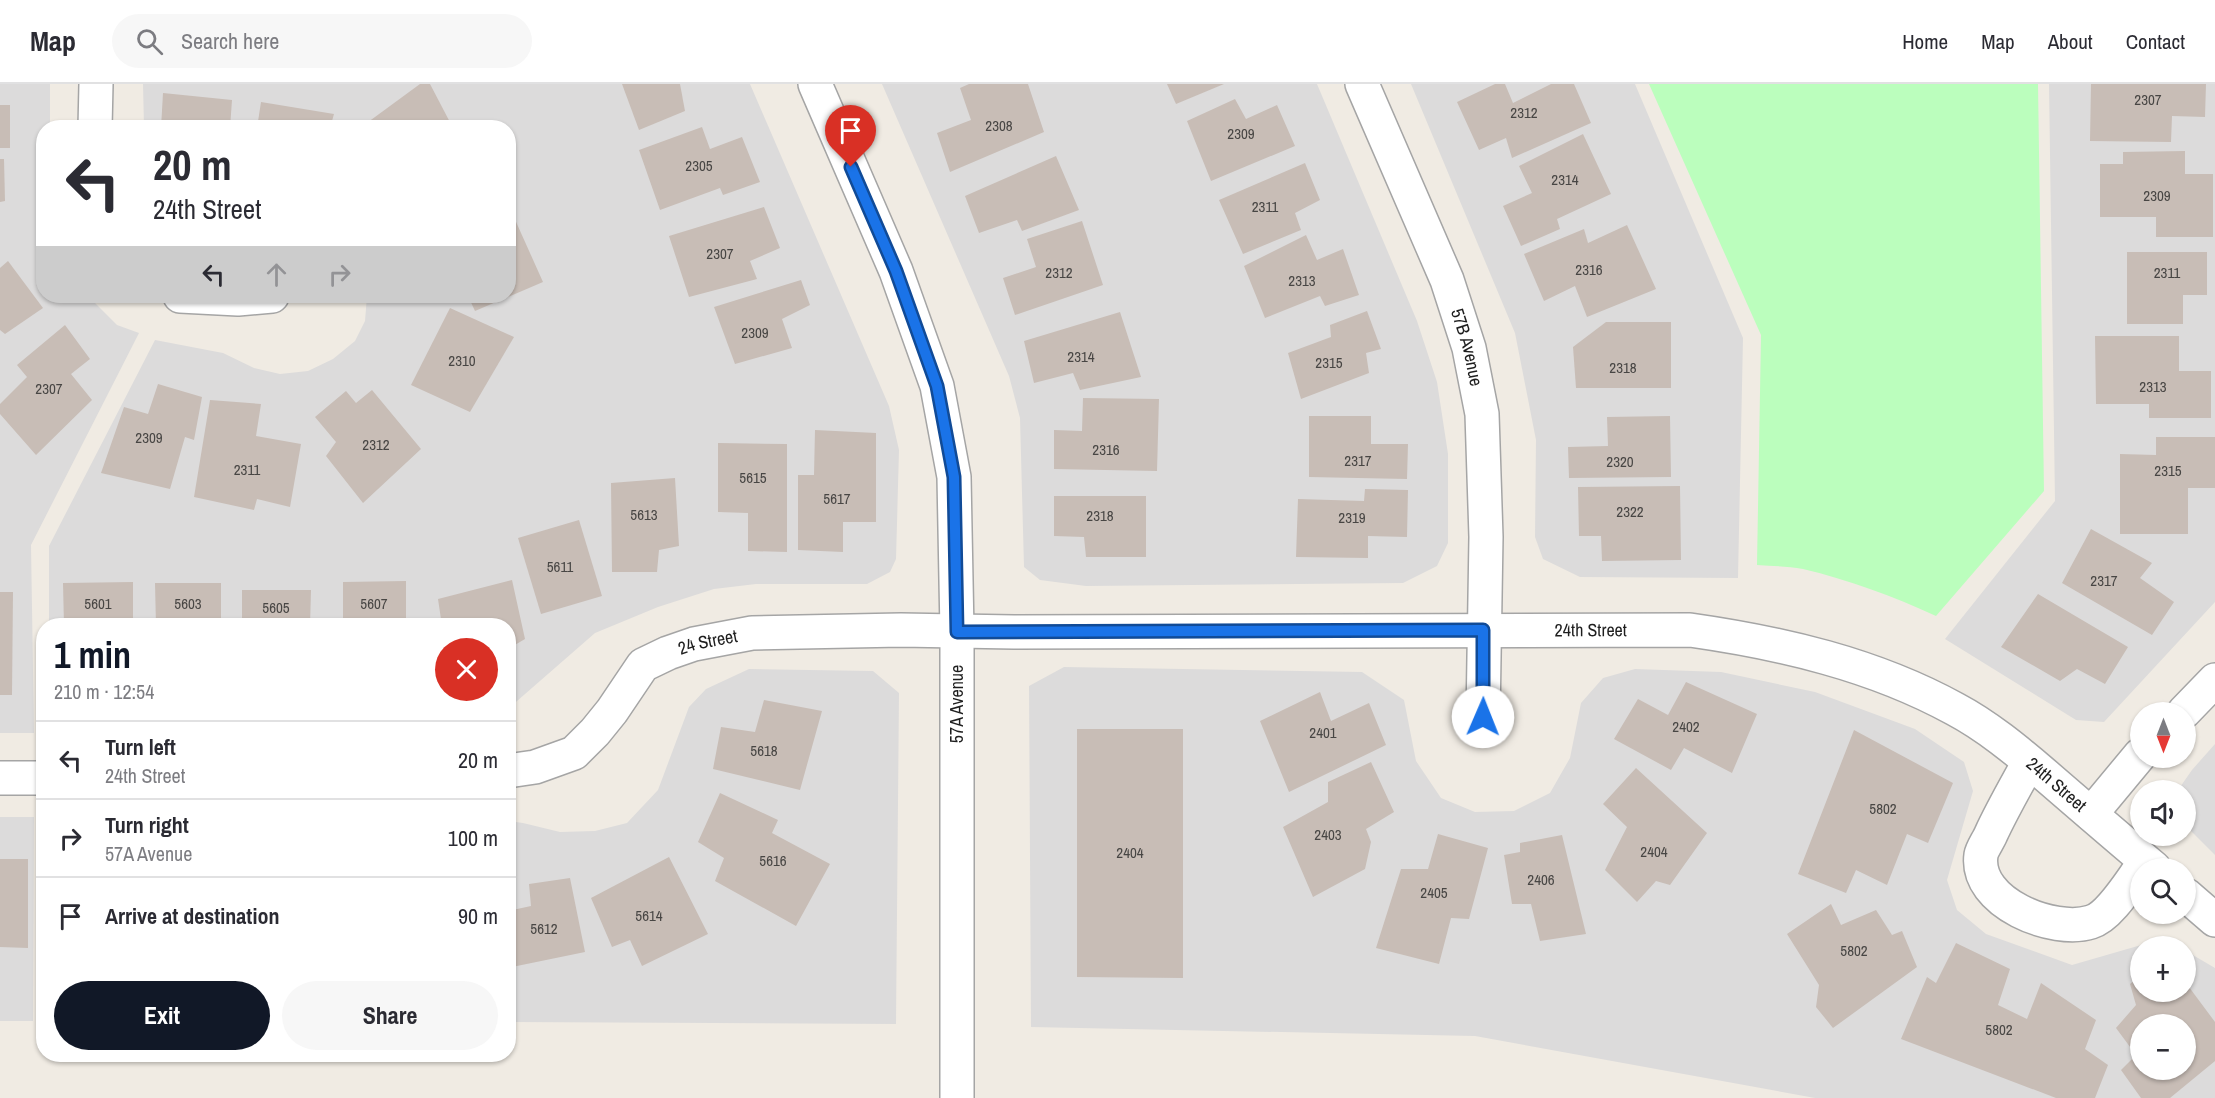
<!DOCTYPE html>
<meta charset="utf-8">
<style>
body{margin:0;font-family:"Archivo Narrow",sans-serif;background:#f7f7f7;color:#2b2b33;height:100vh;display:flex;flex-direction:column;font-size:22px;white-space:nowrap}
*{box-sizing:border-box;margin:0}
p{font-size:20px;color:#7c7c81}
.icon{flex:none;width:33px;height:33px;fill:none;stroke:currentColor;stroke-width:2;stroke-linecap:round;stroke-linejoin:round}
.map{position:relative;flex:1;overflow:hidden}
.side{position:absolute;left:36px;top:534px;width:480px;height:444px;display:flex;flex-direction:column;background:#fff;border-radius:24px;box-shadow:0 2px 4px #0004}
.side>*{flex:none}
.top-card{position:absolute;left:36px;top:36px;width:480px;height:183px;border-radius:24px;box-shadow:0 2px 4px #0004;background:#fff;color:#2b2b33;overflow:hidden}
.needle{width:39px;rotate:180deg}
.fabs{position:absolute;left:2130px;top:618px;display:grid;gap:12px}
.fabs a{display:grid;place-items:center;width:66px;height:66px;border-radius:50%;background:#fff;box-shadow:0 2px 4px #0004;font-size:30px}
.pin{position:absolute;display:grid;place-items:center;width:51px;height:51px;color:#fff;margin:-62px -26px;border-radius:50% 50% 50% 0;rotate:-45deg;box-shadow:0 0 6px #0007}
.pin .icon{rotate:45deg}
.me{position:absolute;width:66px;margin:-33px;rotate:1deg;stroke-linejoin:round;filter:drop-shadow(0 0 4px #0008)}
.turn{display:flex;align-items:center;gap:21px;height:126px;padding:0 18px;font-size:27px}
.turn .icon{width:78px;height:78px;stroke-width:2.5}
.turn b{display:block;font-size:42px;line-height:51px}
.lanes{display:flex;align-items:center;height:57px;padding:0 18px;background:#0003;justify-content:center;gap:30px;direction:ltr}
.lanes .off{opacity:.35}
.round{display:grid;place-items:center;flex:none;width:63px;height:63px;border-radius:32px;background:#f7f7f7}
.summary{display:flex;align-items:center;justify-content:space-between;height:102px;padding:0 18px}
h1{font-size:36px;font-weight:700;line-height:45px;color:#111827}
.button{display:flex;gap:12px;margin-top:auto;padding:12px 18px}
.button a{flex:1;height:69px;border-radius:36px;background:#111827;color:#fff;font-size:24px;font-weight:700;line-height:69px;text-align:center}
.button a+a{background:#f7f7f7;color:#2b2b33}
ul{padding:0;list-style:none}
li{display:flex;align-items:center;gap:18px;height:78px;padding:0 18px;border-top:2px solid #e1e1e2}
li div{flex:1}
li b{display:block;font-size:22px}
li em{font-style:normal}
header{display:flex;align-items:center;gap:36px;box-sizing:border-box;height:84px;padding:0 30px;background:#fff;border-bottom:2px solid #e1e1e2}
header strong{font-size:28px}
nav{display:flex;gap:33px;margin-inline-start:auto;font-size:21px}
.search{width:420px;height:54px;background:#f7f7f7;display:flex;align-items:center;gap:15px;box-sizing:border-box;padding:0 21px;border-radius:33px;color:#7c7c81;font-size:22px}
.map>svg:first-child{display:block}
.residential{fill:#dcdbdb;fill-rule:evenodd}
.park{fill:#bbfebd}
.building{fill:#c8bdb6;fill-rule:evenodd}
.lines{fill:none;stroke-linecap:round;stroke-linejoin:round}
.minor-casing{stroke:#a5a5a5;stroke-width:36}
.tertiary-casing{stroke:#a5a5a5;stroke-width:36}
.minor{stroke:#fff;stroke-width:33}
.tertiary{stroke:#fff;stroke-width:33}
.route-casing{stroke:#114b97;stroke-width:15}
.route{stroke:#1a73e8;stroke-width:10}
.labels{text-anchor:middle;stroke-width:4.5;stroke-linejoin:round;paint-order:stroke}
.number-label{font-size:15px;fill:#484644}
.street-label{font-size:18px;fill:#1e1e1e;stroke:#fff}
</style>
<header>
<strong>Map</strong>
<div class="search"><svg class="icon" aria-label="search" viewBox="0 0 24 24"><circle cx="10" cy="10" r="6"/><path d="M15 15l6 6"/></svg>Search here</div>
<nav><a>Home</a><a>Map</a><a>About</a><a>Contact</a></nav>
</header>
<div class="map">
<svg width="2215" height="1014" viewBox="0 0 2215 1014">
<rect width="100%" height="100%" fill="#f0ebe3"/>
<!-- residential -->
<g class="residential">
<polygon points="0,0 50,0 50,43 44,44 44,212 88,212 117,241 139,249 31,461 34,649 0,649"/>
<polygon points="143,0 750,0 889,322 899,366 896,475 890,488 867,500 756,500 714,505 658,523 595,549 509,624 508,542 49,541 49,462 155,256 223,269 254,284 280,290 308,287 333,275 355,257 365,237 367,212 508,212 508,44 144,43"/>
<polygon points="882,0 1317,0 1417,237 1437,298 1448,370 1448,459 1437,482 1403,499 1086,502 1040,496 1024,483 1020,334 1009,292"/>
<polygon points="1411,0 1635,0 1743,254 1738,494 1580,493 1543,475 1535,453 1536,356 1515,249"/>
<polygon points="2049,0 2215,0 2215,518 2104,638 2076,636 1945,555 2055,417"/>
<path d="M1064,583L1362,588L1404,616L1416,677L1441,714L1475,728L1514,727L1550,709L1570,674L1581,619L1603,594L1635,585L1721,588L1815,608L1915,645L1964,678L1973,707L1947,796L1957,826L1986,850L2072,881L2155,857L2173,862H2140V908H2186V867L2215,884V1014H1815L1475,952L1031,943L1029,602ZM2140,940H2186V986H2140Z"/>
<polygon points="749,585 873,587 899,609 896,940 509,938 508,737 523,739 560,748 595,747 627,739 658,706 689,623 706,605"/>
<polygon points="2215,660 2215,771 2190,746 2186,734 2186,706 2178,706 2192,686"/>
<polygon points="0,733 34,733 33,937 0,937"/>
</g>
<!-- park -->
<path class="park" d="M1649,0H2038L2044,407L1936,532C1893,512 1849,496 1803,485C1788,482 1772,482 1757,481L1761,251Z"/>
<!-- building -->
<g class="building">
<polygon points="420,0 430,0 453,44 360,44"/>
<polygon points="622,0 680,0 685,27 639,46"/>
<polygon points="969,0 1028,0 1044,48 950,88 937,49 971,36 960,4"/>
<polygon points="1167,0 1224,0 1176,20"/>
<polygon points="1495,0 1505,0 1513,19 1551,0 1574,0 1591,39 1512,74 1506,54 1479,66 1457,18"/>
<polygon points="2091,0 2206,0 2205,33 2172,32 2171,58 2090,57"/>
<polygon points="163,9 232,16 230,44 161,44"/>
<polygon points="1235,15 1246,35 1277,21 1295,62 1211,97 1187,37"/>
<polygon points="261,18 334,30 330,44 257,44"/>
<rect x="0" y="21" width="10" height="43"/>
<polygon points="702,43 710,65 742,53 760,98 723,111 720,104 660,126 639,66"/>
<polygon points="1583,50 1611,110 1557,135 1560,145 1521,162 1503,122 1532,109 1519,82"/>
<polygon points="2185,67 2185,90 2213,90 2213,153 2156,153 2156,133 2100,133 2100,80 2123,80 2123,68"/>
<polygon points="1056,72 1079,126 1022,147 1017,136 979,149 965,112"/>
<polygon points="0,75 4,75 5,117 0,118"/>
<polygon points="1305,79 1320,116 1295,129 1301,146 1243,170 1219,116"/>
<polygon points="508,120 543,198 475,227 468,212 508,212"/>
<polygon points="764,123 780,164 750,177 757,195 689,213 669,152"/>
<polygon points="1082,137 1103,201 1015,231 1003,194 1036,183 1027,155"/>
<polygon points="1627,141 1656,205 1587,233 1575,202 1544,217 1524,170 1584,145 1588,159"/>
<polygon points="1306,151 1317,176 1343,165 1359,211 1325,222 1320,212 1265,234 1244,182"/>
<polygon points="2127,168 2207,168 2207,211 2183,211 2183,240 2127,240"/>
<polygon points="8,177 43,224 5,250 0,246 0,184"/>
<polygon points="801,196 810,221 782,235 792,264 735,280 714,223"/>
<polygon points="450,224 514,253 470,328 411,301"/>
<polygon points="1367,227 1381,265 1366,269 1369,289 1301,315 1288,269 1331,253 1330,241"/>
<polygon points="1120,228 1141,293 1080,306 1073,289 1034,299 1024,257"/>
<polygon points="1606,238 1671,238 1671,304 1576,304 1573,263"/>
<polygon points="65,241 90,275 71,290 92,316 36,371 0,330 0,320 27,293 17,281"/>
<polygon points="2095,252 2179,252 2179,287 2211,287 2211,334 2149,334 2149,320 2096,320"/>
<polygon points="158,300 202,313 194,356 185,353 170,405 101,389 124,323 148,330"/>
<polygon points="372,306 421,365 363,419 326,372 336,358 315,333 346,307 356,319"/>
<polygon points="1083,314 1159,315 1157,387 1054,385 1054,346 1082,347"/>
<polygon points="210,316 261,320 256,352 301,360 290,423 257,415 254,426 194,413"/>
<polygon points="1309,332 1371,332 1371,360 1408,360 1407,395 1309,393"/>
<polygon points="1670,332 1671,393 1569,394 1568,363 1608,362 1607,333"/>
<polygon points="815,346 876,349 876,438 843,438 843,468 798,466 798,391 814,391"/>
<polygon points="2156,353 2215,353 2215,404 2188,404 2188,450 2120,450 2120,370 2156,371"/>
<polygon points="718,359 787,360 787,468 748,467 748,429 718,428"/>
<polygon points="675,394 679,462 659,466 657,488 612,488 611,399"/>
<polygon points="1680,402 1681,476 1602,477 1601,452 1579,452 1578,403"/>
<polygon points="1365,405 1408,406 1407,453 1368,452 1368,474 1296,473 1298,415 1364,417"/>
<polygon points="1054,412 1146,412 1146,473 1086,473 1084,453 1054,452"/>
<polygon points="579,436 602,512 541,530 518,454"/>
<polygon points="2091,445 2152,479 2140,494 2174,518 2152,551 2062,499"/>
<polygon points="512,496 525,555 508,565 508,542 442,542 438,515"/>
<polygon points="406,497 406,542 343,542 343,498"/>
<polygon points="133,498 133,542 64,542 63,499"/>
<polygon points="155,499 221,499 221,542 156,542"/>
<polygon points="242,506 311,506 310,542 242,542"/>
<polygon points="0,508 13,508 12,611 0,611"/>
<polygon points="2038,510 2128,563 2105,600 2077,585 2060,597 2001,563"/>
<polygon points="1686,598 1757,630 1732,689 1684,664 1671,686 1614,655 1638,615 1668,631"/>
<polygon points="1320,608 1331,637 1369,619 1386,661 1289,708 1260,637"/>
<polygon points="764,616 822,627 800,706 713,685 721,643 755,648"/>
<polygon points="1077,645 1183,645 1183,894 1077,893"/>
<polygon points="1854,646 1953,699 1928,759 1907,750 1887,801 1856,786 1846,809 1798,790"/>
<polygon points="1371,678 1394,728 1366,745 1371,758 1365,785 1313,813 1283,743 1328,718 1328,698"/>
<polygon points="1636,684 1707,749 1670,801 1656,797 1637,818 1605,786 1627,743 1603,720"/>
<polygon points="720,709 778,736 772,749 830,780 796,842 715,797 724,774 698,758"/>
<polygon points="1438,750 1488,764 1469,835 1451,834 1439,880 1376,864 1401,785 1428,785"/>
<polygon points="1562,751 1586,850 1540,857 1531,820 1512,820 1504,771 1520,768 1520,759"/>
<polygon points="669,773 708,850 642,882 630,856 612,863 591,814"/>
<polygon points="0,775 28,775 28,864 0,863"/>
<polygon points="570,794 585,868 512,883 508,863 508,827 531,822 529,800"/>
<polygon points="1831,820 1841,841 1876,826 1892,851 1902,847 1917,883 1833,944 1816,923 1819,901 1787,850"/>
<polygon points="1956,859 2010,885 1998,921 2027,935 2041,899 2096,936 2085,965 2108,981 2095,1014 2056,1014 1901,955 1927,893 1936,899"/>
<path d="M2140,892V908H2186V899L2215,938V977L2170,1014H2141L2121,986L2136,971L2116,944L2136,921L2130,900ZM2140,940H2186V986H2140Z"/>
</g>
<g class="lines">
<defs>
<g id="minor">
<path id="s1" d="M1362,0L1447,196L1469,264L1482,330L1486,453L1483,633"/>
<polyline points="95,44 96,0"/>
<polyline points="180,212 238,215 272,212"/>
<polyline points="2184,628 2215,596"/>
<path d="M2029,678C2016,702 2002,726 1991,750C1988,757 1982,765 1981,771C1974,819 2054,850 2091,838C2109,833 2129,800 2140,785"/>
<path id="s2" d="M508,687L535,683L574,669L595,648L612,627L643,581L668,569L694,560L752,549L901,546L1014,548L1690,546C1781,559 1873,580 1955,625C1987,642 2016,666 2043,689C2080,721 2117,753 2154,784"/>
<polyline points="0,694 44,694"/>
<polyline points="2091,730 2140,671"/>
<polyline points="2186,811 2215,836"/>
</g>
<polyline id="tertiary" points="815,0 896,187 937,302 954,393 957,548 957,1014"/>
</defs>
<!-- minor casing -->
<use href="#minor" class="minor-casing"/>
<!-- tertiary casing -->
<use href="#tertiary" class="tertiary-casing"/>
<!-- minor -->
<use href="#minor" class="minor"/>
<!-- tertiary -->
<use href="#tertiary" class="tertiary"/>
</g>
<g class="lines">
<defs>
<polyline id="route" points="851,83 896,187 937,302 954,393 957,548 1483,546 1483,633"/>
</defs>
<!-- route casing -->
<use href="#route" class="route-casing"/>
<!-- route -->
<use href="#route" class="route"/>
</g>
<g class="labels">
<!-- number labels -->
<g class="number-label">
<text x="2148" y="21">2307</text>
<text x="1524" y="34">2312</text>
<text x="999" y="47">2308</text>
<text x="1241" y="55">2309</text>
<text x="699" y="87">2305</text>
<text x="1565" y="101">2314</text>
<text x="2157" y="117">2309</text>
<text x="1265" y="128">2311</text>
<text x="720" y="175">2307</text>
<text x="1589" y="191">2316</text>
<text x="1059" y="194">2312</text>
<text x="2167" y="194">2311</text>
<text x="1302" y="202">2313</text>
<text x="755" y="254">2309</text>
<text x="1081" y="278">2314</text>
<text x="462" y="282">2310</text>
<text x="1329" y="284">2315</text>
<text x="1623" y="289">2318</text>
<text x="2153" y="308">2313</text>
<text x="49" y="310">2307</text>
<text x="149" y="359">2309</text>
<text x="376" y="366">2312</text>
<text x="1106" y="371">2316</text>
<text x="1358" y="382">2317</text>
<text x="1620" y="383">2320</text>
<text x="247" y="391">2311</text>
<text x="2168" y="392">2315</text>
<text x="753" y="399">5615</text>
<text x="837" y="420">5617</text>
<text x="1630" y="433">2322</text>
<text x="644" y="436">5613</text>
<text x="1100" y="437">2318</text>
<text x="1352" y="439">2319</text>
<text x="560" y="488">5611</text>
<text x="2104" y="502">2317</text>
<text x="98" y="525">5601</text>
<text x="188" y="525">5603</text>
<text x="374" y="525">5607</text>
<text x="276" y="529">5605</text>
<text x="1686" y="648">2402</text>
<text x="1323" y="654">2401</text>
<text x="764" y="672">5618</text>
<text x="1883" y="730">5802</text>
<text x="1328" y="756">2403</text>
<text x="1654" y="773">2404</text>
<text x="1130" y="774">2404</text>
<text x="773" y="782">5616</text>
<text x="1541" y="801">2406</text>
<text x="1434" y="814">2405</text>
<text x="649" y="837">5614</text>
<text x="544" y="850">5612</text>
<text x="1854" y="872">5802</text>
<text x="1999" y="951">5802</text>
</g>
<!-- street labels -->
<g class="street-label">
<text dy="6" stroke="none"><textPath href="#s1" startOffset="284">57B Avenue</textPath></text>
<text dy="6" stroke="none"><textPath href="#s2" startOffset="1134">24th Street</textPath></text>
<text dy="6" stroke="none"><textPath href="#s2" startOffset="250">24 Street</textPath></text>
<text transform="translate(957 620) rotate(-90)" y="6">57A Avenue</text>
<text dy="6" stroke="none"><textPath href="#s2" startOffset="1638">24th Street</textPath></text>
</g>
</g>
</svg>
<div class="fabs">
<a><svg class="needle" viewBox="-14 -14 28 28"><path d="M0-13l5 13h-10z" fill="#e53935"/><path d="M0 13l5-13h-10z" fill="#7c7c81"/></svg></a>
<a><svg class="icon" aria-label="sound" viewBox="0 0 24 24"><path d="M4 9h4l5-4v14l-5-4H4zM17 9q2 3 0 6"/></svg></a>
<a><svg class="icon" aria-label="search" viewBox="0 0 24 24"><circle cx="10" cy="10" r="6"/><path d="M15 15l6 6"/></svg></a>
<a>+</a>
<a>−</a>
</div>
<div class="pin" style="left:851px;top:83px;background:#d93025"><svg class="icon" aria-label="arrive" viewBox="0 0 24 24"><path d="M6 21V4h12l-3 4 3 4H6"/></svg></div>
<svg class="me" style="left:1483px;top:633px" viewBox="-20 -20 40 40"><circle r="19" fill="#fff"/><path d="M0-13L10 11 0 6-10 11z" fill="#1a73e8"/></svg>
<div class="top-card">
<div class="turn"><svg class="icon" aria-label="left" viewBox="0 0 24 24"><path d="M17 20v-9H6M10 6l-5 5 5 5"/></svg><div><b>20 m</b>24th Street</div></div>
<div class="lanes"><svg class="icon" aria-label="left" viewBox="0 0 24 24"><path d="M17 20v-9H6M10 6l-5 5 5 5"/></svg><svg class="icon off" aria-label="ahead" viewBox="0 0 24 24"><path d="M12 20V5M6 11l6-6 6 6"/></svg><svg class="icon off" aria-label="right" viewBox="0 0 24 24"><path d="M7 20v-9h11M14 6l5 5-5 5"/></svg></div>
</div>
<section class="side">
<div class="summary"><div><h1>1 min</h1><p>210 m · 12:54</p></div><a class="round" style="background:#d93025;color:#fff"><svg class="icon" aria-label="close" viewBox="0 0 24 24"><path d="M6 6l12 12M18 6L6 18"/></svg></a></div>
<ul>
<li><svg class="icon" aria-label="left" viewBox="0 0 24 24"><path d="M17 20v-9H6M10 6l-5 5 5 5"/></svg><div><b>Turn left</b><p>24th Street</p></div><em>20 m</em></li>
<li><svg class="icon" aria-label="right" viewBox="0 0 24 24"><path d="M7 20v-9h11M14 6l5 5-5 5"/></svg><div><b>Turn right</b><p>57A Avenue</p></div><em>100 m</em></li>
<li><svg class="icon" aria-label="arrive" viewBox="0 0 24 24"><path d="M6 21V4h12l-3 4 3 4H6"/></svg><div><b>Arrive at destination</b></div><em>90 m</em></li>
</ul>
<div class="button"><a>Exit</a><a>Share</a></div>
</section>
</div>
